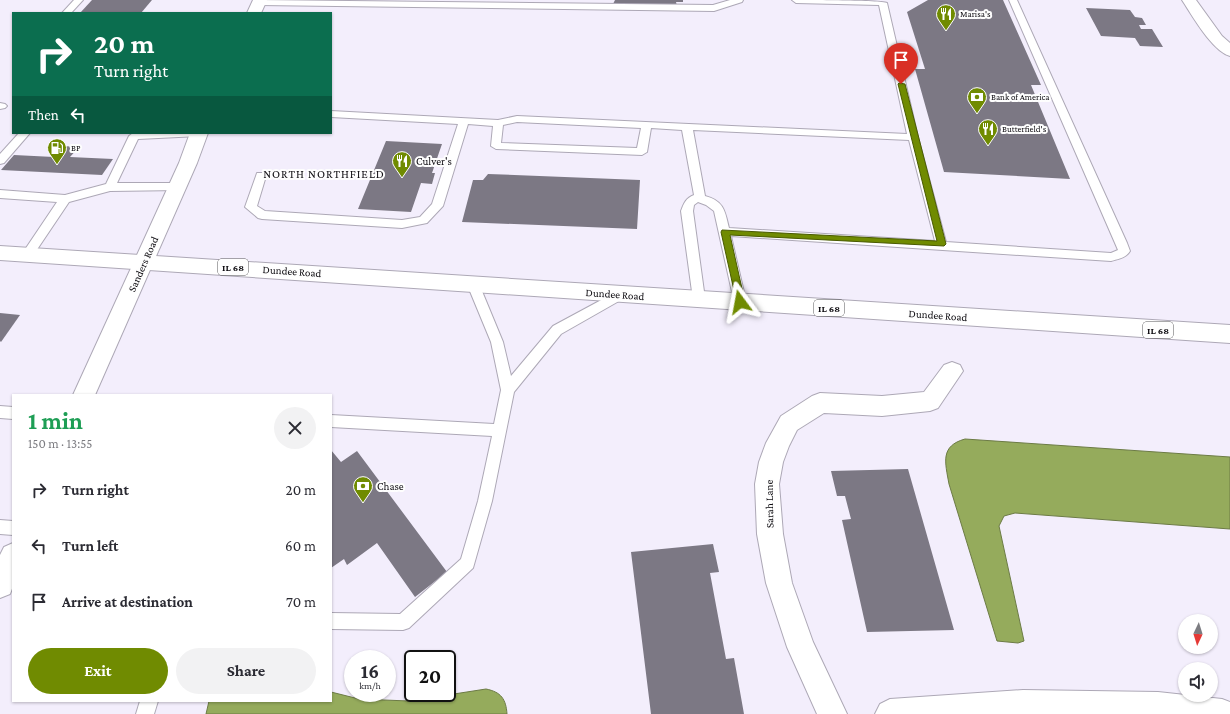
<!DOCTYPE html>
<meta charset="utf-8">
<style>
body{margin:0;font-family:"Crimson Pro",serif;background:#f2f2f3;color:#2b2b33;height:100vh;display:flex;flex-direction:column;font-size:15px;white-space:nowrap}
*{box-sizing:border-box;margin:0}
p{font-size:13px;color:#7c7c81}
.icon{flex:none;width:22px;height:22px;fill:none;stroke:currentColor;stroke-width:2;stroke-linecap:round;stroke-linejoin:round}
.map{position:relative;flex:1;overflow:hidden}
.side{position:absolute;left:12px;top:394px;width:320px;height:308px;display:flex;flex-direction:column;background:#fff;border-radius:0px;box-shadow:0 1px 3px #0004}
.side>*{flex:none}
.top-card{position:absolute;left:12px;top:12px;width:320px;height:122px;border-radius:0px;box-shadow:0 1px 3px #0004;background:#0b6e4f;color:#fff;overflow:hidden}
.needle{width:26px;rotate:184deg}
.controls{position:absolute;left:1178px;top:614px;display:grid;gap:8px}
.controls a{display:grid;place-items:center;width:40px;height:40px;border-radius:50%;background:#fff;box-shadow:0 1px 3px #0004;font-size:20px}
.speed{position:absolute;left:344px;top:650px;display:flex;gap:8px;font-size:20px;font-weight:700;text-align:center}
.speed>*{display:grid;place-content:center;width:52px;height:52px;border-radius:50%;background:#fff;box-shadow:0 1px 3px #0004;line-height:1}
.speed small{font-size:10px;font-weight:400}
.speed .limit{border:2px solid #111;border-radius:6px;background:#fff;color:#111}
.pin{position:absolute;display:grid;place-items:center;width:34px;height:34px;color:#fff;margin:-41px -17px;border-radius:50% 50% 50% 0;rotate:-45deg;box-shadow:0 0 4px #0007}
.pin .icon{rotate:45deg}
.me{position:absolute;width:44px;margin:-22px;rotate:347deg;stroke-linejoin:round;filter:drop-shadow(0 0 3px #0008)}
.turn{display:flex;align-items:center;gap:14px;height:84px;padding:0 16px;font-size:18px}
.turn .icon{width:52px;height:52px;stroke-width:2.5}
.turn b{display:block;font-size:28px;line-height:34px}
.then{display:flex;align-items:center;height:38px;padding:0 16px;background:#0003;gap:8px;font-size:15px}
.round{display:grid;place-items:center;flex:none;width:42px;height:42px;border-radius:21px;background:#f2f2f3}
.headline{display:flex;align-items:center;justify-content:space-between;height:68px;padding:0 16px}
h1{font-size:24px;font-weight:700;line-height:30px;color:#1e9e55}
.primary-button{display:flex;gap:8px;margin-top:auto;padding:8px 16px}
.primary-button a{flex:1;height:46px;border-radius:24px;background:#708b01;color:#fff;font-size:16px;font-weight:700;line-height:46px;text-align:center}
.primary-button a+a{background:#f2f2f3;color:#2b2b33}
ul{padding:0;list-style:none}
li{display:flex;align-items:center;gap:12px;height:56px;padding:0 16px}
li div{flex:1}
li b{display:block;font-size:15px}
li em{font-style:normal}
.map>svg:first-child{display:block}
.water{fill:#95ab5c;stroke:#6c7b45}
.building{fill:#7c7884}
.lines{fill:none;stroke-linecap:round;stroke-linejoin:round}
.lane-casing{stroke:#ada8b6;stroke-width:2}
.street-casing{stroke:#ada8b6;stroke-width:2}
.secondary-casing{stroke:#ada8b6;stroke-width:2}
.primary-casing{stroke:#ada8b6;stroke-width:2}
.lane{fill:#fff;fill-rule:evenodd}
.street{fill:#fff;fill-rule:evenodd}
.secondary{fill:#fff;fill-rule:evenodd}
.primary{fill:#fff;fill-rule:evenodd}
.route{fill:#708b01;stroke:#495a01}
.labels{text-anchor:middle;stroke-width:4;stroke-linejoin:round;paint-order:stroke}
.far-poi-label{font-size:9px;fill:#0d0b10;stroke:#fefefe;text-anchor:start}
.shield{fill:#fefefe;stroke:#555457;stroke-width:1}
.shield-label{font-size:10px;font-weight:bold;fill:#0d0b10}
.poi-label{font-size:11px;fill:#0d0b10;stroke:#fefefe;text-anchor:start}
.street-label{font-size:11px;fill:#0d0b10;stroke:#fefefe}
.neighbourhood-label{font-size:12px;letter-spacing:1px;fill:#0d0b10;stroke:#fefefe}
</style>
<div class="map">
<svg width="1230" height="714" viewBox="0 0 1230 714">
<rect width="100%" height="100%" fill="#f3eefc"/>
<!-- water -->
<g class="water">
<path d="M965,439L1230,457V529L1015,513L1004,516L999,526L1024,641L1018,643L997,641L949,484C945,462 940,446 965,439Z"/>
<path d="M486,689C501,692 506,699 507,714H206L209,701H331V692L359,699L409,701Z"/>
</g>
<!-- building -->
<g class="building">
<polygon points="92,0 152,0 141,13 80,13"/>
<polygon points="615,0 683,0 683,2 676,2 677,6 613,4"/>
<polygon points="928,0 1003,0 1041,85 1031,85 1070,179 944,172 915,69 925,69 907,12"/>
<polygon points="1086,8 1130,10 1135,17 1142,18 1146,25 1139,25 1141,29 1152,29 1163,47 1140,46 1135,38 1101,36"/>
<polygon points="386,141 442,144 432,173 435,173 432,184 421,183 411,212 358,209"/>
<polygon points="63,146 79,147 70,157 113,159 102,175 1,170 14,155 54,157"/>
<polygon points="488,174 640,180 637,229 462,222 473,180 483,180"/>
<polygon points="0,313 20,315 1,342 0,341"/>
<polygon points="331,450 341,462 357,451 447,572 415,597 377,543 347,565 344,559 331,568"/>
<polygon points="908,469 954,630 867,632 842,520 851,519 845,496 837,496 831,471"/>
<polygon points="713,544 719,572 710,573 726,659 734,658 744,714 651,714 631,552"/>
</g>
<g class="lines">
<defs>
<g id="lane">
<polygon points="74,0 83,0 71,13 62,13"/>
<polygon points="257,0 713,5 730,0 743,0 742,2 714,11 259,5 255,2"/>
<path d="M792,0C806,0 881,0 887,3L918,137L946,242L1111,253L1118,250L1115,243L1009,0H1017L1127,243L1130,251C1126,258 1118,259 1111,261L731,236L746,301L744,304L740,306L736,304L734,301L714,211L706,205L698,202L694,205L693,211L705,299L703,302L699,304L695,302L693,299L681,211C684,203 686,198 694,195L682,130L651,128L647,152L642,155L496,149L491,146L493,126L468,124L443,206L427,223L402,228L262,219L258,218L245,207L256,176L257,173H265L266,176L257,206L265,211L402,220L420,217L432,204L458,124L331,117V111L498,120L517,116L907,134L879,5L796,3ZM517,122L641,128L637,148L501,143L503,125ZM693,130L909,140L935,241L729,228C725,211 724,201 705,196Z"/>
<polygon points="0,103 5,104 7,106 5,108 0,109"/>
<polygon points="19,133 30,133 4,163 0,164 0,154"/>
<polygon points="133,133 204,133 199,136 138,139 117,183 177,183 181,184 182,187 181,190 110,191 69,202 32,257 28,258 24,257 22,254 24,251 57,202 0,198 0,190 65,195 106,184 129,136"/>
<polygon points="473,279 477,281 479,284 503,342 511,376 553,326 618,291 622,289 626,291 628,294 626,297 561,334 514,392 492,501 473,568 409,628 403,630 331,629 331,613 400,614 461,559 478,501 492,436 331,427 331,415 494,424 501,390 491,342 467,284 469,281"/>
<polygon points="0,406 13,407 13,419 0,418"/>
<polygon points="0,520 13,521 13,535 0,534"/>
<polygon points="140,701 158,701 154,714 136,714"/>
</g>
<g id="street">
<path d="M1182,0H1196L1222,36L1230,43V56C1212,51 1192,15 1182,0Z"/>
<polygon points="952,362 960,365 963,371 938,408 930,411 882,416 824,413 797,430 789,446 783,462 779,484 783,534 792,583 813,642 847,714 817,714 787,647 766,583 757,534 755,484 759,462 766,443 781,416 812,396 820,393 882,396 924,392 944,365"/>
<polygon points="1023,690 1158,692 1222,699 1230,702 1230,714 875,714 880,704 890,699"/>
</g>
<g id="secondary">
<polygon points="253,0 267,0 261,13 247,13"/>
<polygon points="190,133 208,133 197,163 95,395 73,395 179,163"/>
<polygon points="13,543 13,586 10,594 0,598 0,555 4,547"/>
</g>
<polygon id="primary" points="0,246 1230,325 1230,343 0,260"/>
</defs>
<!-- lane casing -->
<use href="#lane" class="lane-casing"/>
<!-- street casing -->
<use href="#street" class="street-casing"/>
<!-- secondary casing -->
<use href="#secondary" class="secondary-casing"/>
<!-- primary casing -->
<use href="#primary" class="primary-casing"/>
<!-- lane -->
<use href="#lane" class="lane"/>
<!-- street -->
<use href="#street" class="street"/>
<!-- secondary -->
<use href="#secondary" class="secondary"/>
<!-- primary -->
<use href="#primary" class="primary"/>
</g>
<!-- route -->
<polygon class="route" points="899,83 905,84 946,244 944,246 730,235 745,302 743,304 737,304 721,232 722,230 937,241 898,84"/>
<!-- icons -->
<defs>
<symbol id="restaurant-pin" viewBox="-11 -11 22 30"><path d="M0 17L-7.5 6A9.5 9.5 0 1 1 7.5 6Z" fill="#708b01" stroke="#fefefe"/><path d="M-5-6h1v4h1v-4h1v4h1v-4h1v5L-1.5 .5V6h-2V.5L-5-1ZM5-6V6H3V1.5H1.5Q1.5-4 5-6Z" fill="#fff"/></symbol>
<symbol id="bank-pin" viewBox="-11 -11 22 30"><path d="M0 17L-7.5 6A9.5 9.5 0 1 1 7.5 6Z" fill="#708b01" stroke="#fefefe"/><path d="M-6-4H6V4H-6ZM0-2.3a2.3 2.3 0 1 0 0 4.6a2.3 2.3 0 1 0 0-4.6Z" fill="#fff"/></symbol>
<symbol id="fuel-pin" viewBox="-11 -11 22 30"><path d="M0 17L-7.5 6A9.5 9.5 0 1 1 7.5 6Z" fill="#708b01" stroke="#fefefe"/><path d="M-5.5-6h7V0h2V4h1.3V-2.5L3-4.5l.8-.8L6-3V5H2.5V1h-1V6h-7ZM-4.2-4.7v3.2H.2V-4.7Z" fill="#fff"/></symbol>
</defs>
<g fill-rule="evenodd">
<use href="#restaurant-pin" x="935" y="3" width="22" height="30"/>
<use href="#bank-pin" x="966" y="86" width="22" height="30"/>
<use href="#restaurant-pin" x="977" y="118" width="22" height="30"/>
<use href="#fuel-pin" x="46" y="137" width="22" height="30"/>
<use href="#restaurant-pin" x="391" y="150" width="22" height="30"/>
<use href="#bank-pin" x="352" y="475" width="22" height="30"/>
</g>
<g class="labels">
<!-- far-poi labels -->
<g class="far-poi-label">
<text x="960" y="17">Marisa's</text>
<text x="991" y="100">Bank of America</text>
<text x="1002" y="132">Butterfield's</text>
<text x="71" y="151">BP</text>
</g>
<!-- shield labels -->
<g class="shield">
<rect x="218" y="259" width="30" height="16" rx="3"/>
<rect x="814" y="300" width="30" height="16" rx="3"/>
<rect x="1143" y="322" width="30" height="16" rx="3"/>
</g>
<g class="shield-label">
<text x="233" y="271">IL 68</text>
<text x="829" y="312">IL 68</text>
<text x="1158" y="334">IL 68</text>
</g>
<!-- poi labels -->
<g class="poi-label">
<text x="416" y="165">Culver's</text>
<text x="377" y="490">Chase</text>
</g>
<!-- street labels -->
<g class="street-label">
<text transform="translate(143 264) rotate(-66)" y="4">Sanders Road</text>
<text transform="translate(292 271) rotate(4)" y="4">Dundee Road</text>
<text transform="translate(615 294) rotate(4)" y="4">Dundee Road</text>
<text transform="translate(938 315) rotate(4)" y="4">Dundee Road</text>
<text transform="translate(769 504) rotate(-91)" y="4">Sarah Lane</text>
</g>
<!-- neighbourhood labels -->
<g class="neighbourhood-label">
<text x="324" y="178">NORTH NORTHFIELD</text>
</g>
</g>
</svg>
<div class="controls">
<a><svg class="needle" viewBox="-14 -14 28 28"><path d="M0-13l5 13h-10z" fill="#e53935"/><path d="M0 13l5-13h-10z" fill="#7c7c81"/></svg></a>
<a><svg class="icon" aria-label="sound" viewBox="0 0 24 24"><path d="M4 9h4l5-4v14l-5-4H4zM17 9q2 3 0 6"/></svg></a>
</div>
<div class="speed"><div>16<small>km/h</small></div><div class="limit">20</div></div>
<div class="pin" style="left:901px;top:84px;background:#d93025"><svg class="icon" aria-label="arrive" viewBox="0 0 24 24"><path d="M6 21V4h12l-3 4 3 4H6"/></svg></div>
<svg class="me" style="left:740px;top:302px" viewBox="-20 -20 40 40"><path d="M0-17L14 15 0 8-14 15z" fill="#708b01" stroke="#fff" stroke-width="4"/></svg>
<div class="top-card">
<div class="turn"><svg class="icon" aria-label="right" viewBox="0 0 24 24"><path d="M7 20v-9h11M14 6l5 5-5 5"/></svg><div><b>20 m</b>Turn right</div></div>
<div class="then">Then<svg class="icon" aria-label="left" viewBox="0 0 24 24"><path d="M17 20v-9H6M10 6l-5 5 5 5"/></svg></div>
</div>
<section class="side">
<div class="headline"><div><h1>1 min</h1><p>150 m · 13:55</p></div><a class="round"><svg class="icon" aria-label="close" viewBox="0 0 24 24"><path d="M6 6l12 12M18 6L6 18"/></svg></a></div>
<ul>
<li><svg class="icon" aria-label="right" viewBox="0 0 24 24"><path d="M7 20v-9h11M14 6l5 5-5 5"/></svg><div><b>Turn right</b></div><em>20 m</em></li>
<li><svg class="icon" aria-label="left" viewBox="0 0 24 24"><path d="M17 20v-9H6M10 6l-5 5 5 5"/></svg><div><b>Turn left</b></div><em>60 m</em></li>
<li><svg class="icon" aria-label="arrive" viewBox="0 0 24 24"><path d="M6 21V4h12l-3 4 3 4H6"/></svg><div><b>Arrive at destination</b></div><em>70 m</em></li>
</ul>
<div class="primary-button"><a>Exit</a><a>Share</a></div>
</section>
</div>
